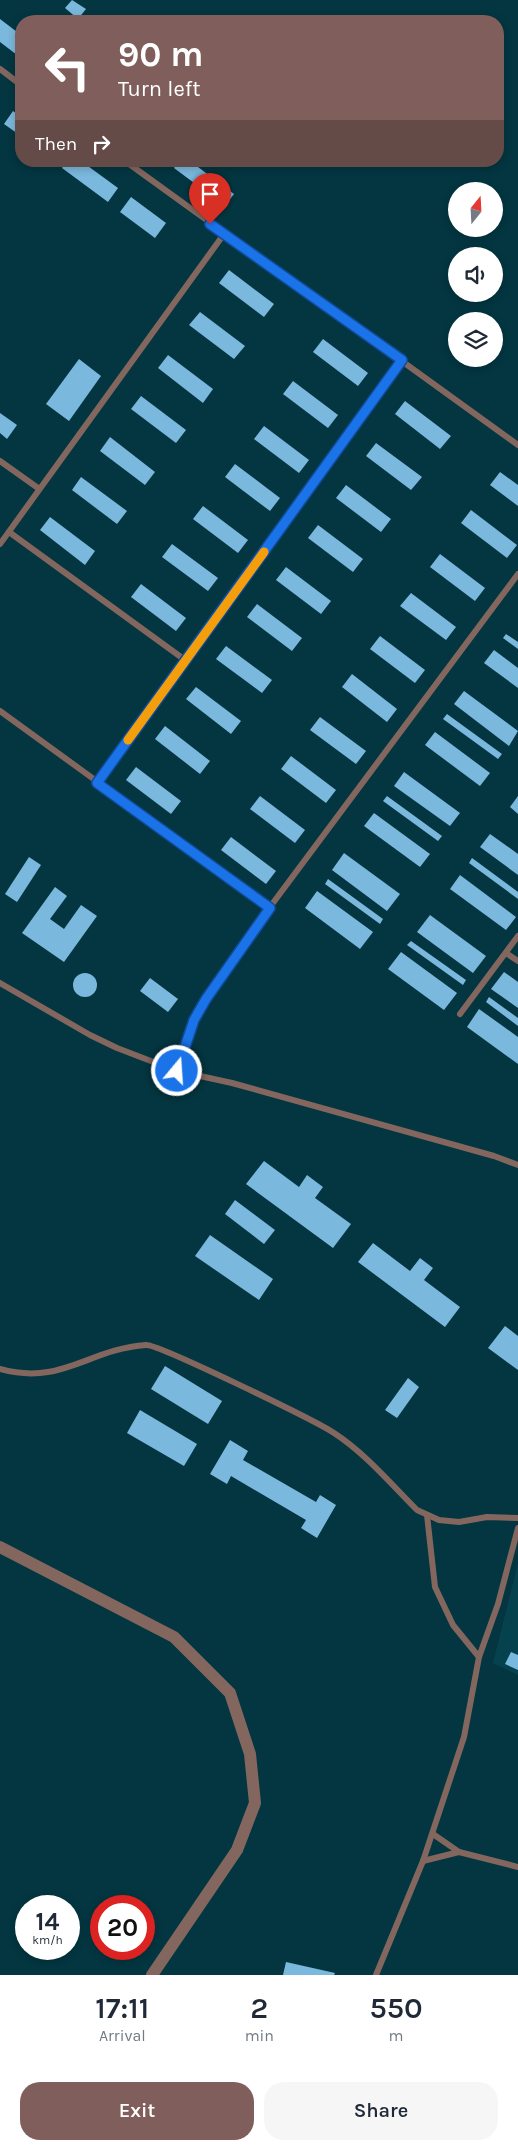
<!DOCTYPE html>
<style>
body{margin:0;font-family:Karla,sans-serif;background:#f6f6f7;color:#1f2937;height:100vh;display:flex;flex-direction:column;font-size:19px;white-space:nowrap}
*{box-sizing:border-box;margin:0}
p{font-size:16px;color:#747a83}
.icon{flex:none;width:28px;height:28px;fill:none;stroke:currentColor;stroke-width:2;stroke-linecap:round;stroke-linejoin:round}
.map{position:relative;height:1975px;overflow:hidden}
.side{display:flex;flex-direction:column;background:#fff;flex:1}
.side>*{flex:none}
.banner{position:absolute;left:15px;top:15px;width:489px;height:152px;border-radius:20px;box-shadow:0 2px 8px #0003;background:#7f5e5b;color:#fff;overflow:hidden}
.needle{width:32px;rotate:18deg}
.fabs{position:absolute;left:448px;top:182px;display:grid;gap:10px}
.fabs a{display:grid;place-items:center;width:55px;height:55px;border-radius:50%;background:#fff;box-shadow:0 2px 8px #0003;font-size:25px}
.speed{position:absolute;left:15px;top:1895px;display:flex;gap:10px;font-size:25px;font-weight:700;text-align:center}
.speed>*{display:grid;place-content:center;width:65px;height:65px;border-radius:50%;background:#fff;box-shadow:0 2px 8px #0003;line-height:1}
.speed small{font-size:12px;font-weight:400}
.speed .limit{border:8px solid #d22;background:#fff;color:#111}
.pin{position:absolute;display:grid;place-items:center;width:42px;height:42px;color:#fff;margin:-51px -21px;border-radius:50% 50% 50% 0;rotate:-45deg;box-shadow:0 0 5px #0007}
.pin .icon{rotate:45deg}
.me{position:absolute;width:55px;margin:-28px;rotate:18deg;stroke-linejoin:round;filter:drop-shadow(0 0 4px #0008)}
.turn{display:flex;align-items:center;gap:18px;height:105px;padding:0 20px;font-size:22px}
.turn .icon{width:65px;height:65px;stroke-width:2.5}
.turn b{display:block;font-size:35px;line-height:42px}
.then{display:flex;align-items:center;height:48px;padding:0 20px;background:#0003;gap:10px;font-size:19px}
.eta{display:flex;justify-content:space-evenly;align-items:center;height:85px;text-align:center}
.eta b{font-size:30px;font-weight:600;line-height:35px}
.action{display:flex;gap:10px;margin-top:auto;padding:10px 20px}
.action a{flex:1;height:58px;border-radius:20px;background:#7f5e5b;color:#fff;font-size:20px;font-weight:600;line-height:58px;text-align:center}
.action a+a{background:#f6f6f7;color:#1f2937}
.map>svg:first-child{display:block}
.built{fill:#06424e}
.building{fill:#7bb8de}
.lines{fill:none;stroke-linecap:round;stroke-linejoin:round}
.lane{stroke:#83675f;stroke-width:6}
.street{stroke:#83675f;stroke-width:12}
.route-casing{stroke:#114b97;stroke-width:12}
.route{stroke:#1a73e8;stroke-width:9}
.slow{stroke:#f59e0b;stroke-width:9}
</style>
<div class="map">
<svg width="518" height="1975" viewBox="0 0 518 1975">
<rect width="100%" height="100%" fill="#033641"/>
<!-- built -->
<polygon class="built" points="518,1563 518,1675 493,1663"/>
<!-- building -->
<g class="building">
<polygon points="72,0 86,9 78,19 65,8"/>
<polygon points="0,19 21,35 21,58 0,42"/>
<polygon points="13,111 21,117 21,136 4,124"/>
<polygon points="67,161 81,161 118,188 108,202 62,168"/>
<polygon points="179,161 190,161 234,194 225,206 174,168"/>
<polygon points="131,197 166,223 155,238 120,212"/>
<polygon points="229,270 274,304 264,317 219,283"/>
<polygon points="200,312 245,346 234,359 189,325"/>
<polygon points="323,339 368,373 358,386 313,352"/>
<polygon points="168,355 213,389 203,403 158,368"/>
<polygon points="79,359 101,376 69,421 46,404"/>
<polygon points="293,381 338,415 328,428 283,394"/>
<polygon points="141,396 186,430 176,443 131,409"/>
<polygon points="405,401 451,436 440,449 395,414"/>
<polygon points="0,413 17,425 7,439 0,433"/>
<polygon points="264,426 309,460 299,473 254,439"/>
<polygon points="110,437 155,472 145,485 100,451"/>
<polygon points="376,443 422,477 411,490 366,456"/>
<polygon points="235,464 280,498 270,511 225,477"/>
<polygon points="500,472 518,485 518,506 490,485"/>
<polygon points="81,477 127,511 117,524 72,490"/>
<polygon points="346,485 391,519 381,532 336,498"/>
<polygon points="203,506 248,540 238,553 193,519"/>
<polygon points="471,510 517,545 507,558 461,523"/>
<polygon points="50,517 95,551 85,565 40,530"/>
<polygon points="318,525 363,559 353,572 308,538"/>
<polygon points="172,544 218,578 208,591 162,557"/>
<polygon points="440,554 485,588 475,601 430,567"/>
<polygon points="286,567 331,601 321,614 276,580"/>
<polygon points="141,584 186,618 176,631 131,597"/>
<polygon points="411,593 456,627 446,640 400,606"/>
<polygon points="257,604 302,638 292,651 247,617"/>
<polygon points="506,634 518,642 518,649 503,638"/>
<polygon points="380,636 425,670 415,683 370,649"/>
<polygon points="226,646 272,680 262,693 216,659"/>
<polygon points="494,650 518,668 518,688 484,663"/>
<polygon points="352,674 397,709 387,722 342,687"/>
<polygon points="196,687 241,721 231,734 186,699"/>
<polygon points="464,691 518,731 509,746 454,704"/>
<polygon points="447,714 502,754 498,759 443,719"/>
<polygon points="320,717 366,751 356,764 310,730"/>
<polygon points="165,726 210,761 200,774 155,739"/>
<polygon points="435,732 490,773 480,786 425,745"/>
<polygon points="291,756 336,790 326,803 281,769"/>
<polygon points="136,767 181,801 171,814 126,780"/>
<polygon points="404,772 460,813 450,826 394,786"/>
<polygon points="260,796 305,830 295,843 250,809"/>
<polygon points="387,796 442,836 438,841 383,801"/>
<polygon points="518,796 518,814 510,807"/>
<polygon points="374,813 430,854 420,867 364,826"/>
<polygon points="490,834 518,854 518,875 480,847"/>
<polygon points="231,837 276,871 266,884 221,850"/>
<polygon points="344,853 400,894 387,911 332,870"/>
<polygon points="29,857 41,865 17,902 5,894"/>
<polygon points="472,858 518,892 518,899 469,863"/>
<polygon points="460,875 516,917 506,930 450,889"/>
<polygon points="328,879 383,919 380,924 325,884"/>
<polygon points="55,887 67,896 50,919 64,929 81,905 97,916 64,962 22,933"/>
<polygon points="317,891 373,932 360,949 305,908"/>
<polygon points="430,915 486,956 473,973 417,932"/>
<polygon points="411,941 466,980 463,985 407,945"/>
<polygon points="401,952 457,993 444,1010 388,969"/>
<polygon points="504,972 518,982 518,1008 491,989"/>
<circle cx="85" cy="985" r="12"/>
<polygon points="150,978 178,999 168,1012 140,991"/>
<polygon points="489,997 518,1018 518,1026 486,1002"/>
<polygon points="479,1009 518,1037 518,1064 467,1027"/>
<polygon points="264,1161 299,1187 307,1175 323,1187 315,1198 351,1224 333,1248 246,1184"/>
<polygon points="235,1200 275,1230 264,1244 225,1214"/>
<polygon points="210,1235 273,1279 259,1300 195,1256"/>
<polygon points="373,1243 410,1271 420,1258 433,1268 424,1280 460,1307 445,1327 358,1262"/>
<polygon points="505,1326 518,1336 518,1370 488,1348"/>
<polygon points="165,1366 222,1401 208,1424 151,1389"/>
<polygon points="408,1378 419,1387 397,1418 385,1410"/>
<polygon points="140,1410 197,1444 184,1466 127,1433"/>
<polygon points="230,1440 248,1451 243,1460 316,1502 320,1495 336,1505 317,1538 301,1528 306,1520 231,1476 227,1484 210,1474"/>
<polygon points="511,1652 518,1655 518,1670 505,1664"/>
<polygon points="286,1962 335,1973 334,1975 283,1975"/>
</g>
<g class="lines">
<!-- lane -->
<g class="lane">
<polyline points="0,69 21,85"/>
<polyline points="125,161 518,445"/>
<polyline points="0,461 38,488"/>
<polyline points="9,532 185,660"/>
<polyline points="0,544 224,234"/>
<polyline points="0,711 270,907"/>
<polyline points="97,783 403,360"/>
<polyline points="506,953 518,961"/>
<polyline points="0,983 90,1035 117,1048 177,1071 232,1083 494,1156 518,1165"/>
<polyline points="460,1014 518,936"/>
<polyline points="177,1071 194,1020 206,999 270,907 518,574"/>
<path d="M0,1369C62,1386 88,1349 146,1345C158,1344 316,1421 334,1433C365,1453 391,1484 417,1510L439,1520L459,1522L487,1517L518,1518"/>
<polyline points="427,1515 435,1587 453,1625 479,1657"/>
<polyline points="433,1834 459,1852 518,1867"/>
<polyline points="423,1861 459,1852"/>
<polyline points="376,1975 423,1861 464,1737 479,1657 498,1604 518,1528"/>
</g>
<!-- street -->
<polyline class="street" points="0,1547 174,1637 230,1693 250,1754 255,1803 237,1850 152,1975"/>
</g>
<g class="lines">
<defs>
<polyline id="route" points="177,1071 194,1020 206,999 270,908 97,783 402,360 210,224"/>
</defs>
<!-- route casing -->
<use href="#route" class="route-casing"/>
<!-- route -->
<use href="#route" class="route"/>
<!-- slow -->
<polyline class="slow" points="128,740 264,552"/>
</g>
</svg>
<div class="fabs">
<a><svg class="needle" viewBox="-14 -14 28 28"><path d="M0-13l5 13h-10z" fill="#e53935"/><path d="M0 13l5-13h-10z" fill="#747a83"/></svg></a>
<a><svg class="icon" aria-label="sound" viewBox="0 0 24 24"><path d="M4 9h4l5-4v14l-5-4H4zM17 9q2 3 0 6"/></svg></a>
<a><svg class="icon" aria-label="layers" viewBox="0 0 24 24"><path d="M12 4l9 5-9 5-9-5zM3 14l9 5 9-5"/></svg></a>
</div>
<div class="speed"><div>14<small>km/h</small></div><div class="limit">20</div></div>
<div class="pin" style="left:210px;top:224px;background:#d93025"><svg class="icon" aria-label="arrive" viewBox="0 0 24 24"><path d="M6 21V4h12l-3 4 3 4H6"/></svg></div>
<svg class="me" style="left:177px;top:1071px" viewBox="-20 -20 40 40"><circle r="17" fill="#1a73e8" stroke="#fff" stroke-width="3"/><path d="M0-11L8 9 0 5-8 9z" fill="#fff"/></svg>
<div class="banner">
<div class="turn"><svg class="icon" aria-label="left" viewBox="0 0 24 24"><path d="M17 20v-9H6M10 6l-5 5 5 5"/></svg><div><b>90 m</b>Turn left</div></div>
<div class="then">Then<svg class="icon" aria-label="right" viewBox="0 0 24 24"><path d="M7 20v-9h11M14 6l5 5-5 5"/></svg></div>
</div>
</div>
<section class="side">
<div class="eta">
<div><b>17:11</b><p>Arrival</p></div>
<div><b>2</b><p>min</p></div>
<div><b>550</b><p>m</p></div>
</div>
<div class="action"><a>Exit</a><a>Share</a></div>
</section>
